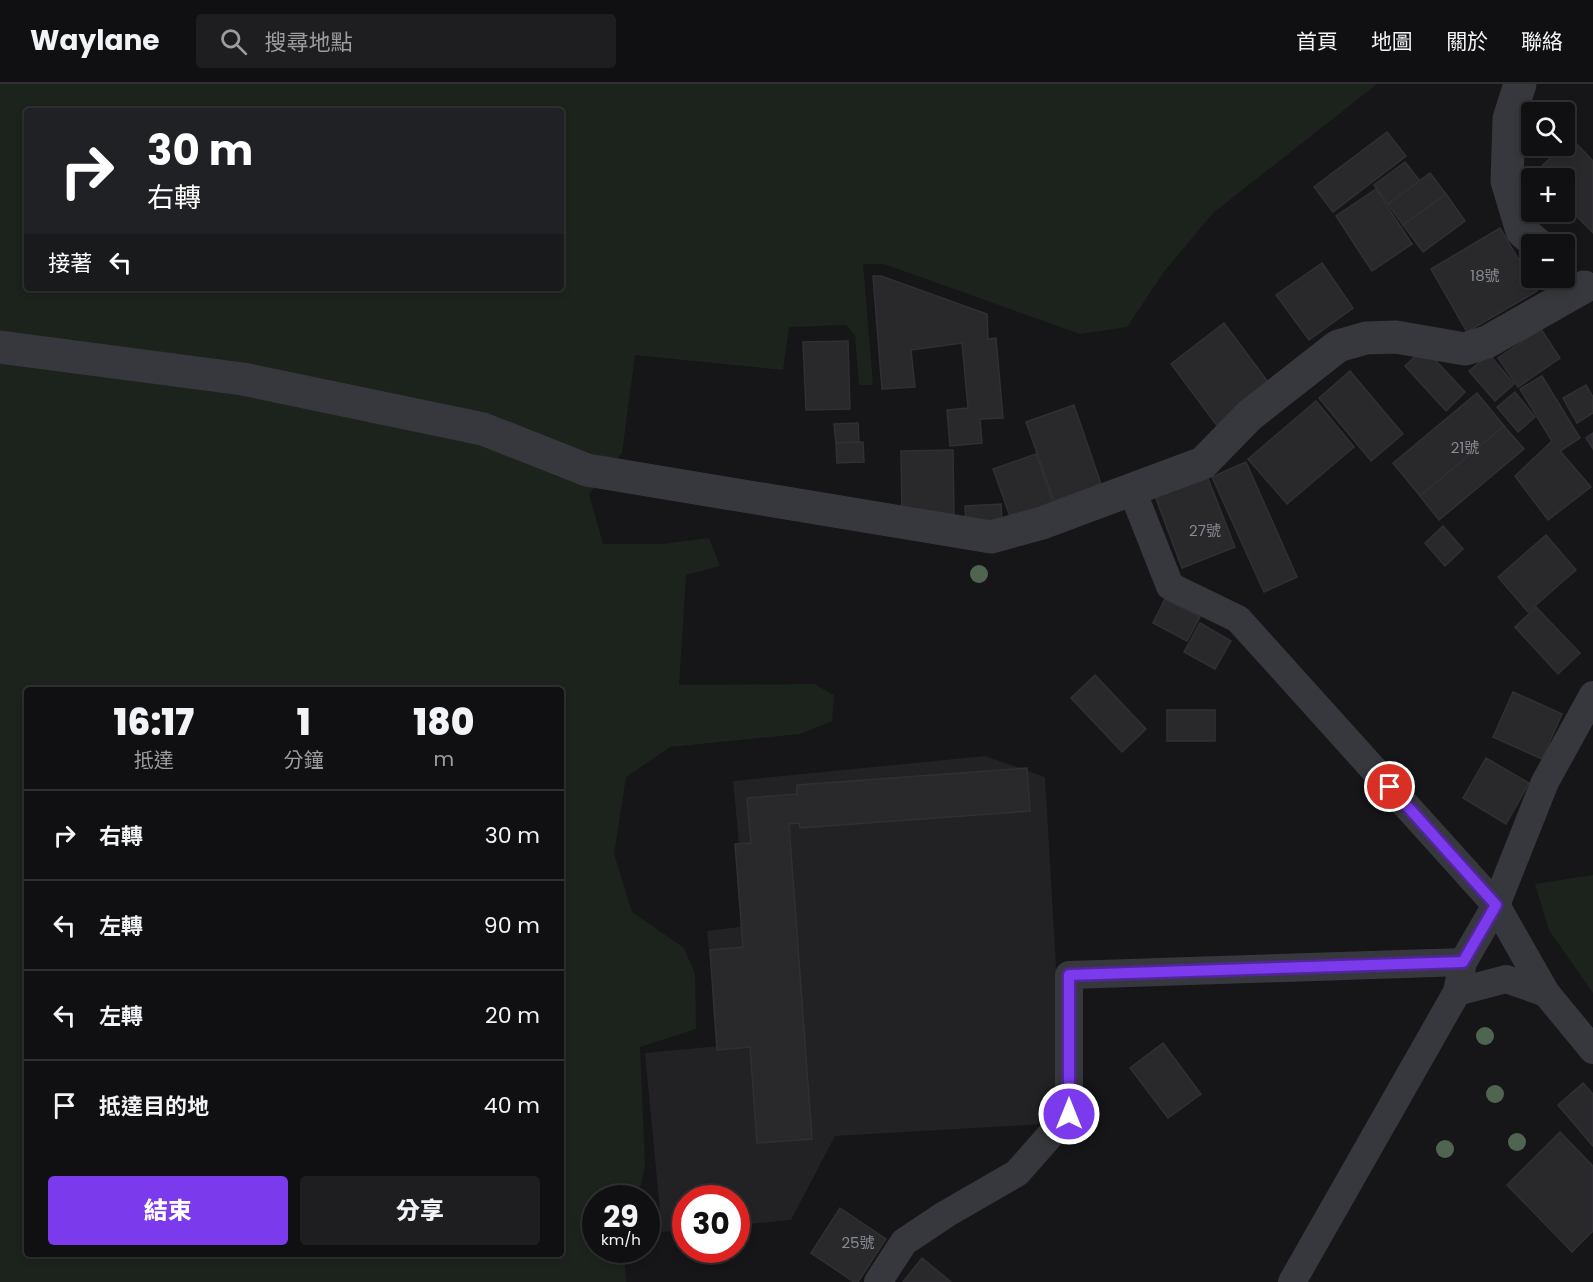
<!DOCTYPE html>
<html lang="zh-TW">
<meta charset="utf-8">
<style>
body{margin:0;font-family:Poppins,"Noto Sans TC",sans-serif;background:#1e1e20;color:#f1f3f6;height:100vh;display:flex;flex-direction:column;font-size:22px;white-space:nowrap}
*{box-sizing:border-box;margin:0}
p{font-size:20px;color:#9c9d9f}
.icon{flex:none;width:33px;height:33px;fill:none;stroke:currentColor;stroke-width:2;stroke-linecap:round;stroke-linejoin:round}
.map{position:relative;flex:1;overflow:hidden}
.drawer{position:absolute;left:24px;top:603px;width:540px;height:570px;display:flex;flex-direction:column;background:#101012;border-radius:6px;box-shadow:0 3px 9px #0003,0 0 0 2px #303032}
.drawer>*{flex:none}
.guide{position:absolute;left:24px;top:24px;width:540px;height:183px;border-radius:6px;box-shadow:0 3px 9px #0003,0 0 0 2px #303032;background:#202124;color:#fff;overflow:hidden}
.controls{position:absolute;left:1521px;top:18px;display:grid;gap:12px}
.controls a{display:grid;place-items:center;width:54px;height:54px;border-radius:6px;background:#101012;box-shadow:0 3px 9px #0003,0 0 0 2px #303032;font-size:30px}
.speed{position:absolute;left:582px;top:1101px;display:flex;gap:12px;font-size:30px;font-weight:700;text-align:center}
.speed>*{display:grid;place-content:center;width:78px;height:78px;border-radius:50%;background:#101012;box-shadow:0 3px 9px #0003,0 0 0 2px #303032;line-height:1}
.speed small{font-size:15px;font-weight:400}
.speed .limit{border:9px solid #d22;background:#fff;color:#111}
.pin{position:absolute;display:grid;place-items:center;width:51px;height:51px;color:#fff;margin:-26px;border:3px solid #fff;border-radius:50%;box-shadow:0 2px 6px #0007}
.me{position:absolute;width:66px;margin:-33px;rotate:0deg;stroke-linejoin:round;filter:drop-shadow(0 0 4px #0008)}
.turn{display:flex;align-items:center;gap:21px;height:126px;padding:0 24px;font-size:27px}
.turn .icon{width:78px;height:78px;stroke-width:2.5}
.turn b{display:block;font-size:42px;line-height:51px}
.then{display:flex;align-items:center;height:57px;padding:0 24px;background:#0003;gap:12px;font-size:22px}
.eta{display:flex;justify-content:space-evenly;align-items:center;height:102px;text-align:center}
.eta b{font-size:36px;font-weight:800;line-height:42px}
.cta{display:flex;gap:12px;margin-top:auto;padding:12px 24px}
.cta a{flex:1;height:69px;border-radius:6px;background:#7c3aed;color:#fff;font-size:24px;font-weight:800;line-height:69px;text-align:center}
.cta a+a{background:#1e1e20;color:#f1f3f6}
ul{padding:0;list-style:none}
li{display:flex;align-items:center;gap:18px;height:90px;padding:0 24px;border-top:2px solid #303032}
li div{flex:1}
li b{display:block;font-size:22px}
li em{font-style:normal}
header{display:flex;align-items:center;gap:36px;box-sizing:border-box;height:84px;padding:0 30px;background:#101012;border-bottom:2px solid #303032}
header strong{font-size:28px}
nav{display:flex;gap:33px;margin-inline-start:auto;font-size:21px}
.search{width:420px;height:54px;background:#1e1e20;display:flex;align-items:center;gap:15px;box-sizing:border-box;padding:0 21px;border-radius:6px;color:#9c9d9f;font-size:22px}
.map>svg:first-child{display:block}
.built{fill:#222225}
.green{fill:#1c231d;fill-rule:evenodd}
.building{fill:#29292c;stroke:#303034;stroke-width:1.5}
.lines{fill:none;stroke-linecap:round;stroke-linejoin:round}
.minor{stroke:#37383d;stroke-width:28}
.tertiary{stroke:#37383d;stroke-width:33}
.tree{fill:#506452}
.route-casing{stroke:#51269a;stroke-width:15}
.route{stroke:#7c3aed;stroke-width:10}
.labels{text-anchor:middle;stroke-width:6;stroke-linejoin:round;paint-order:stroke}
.number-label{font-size:15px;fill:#888b94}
</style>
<header>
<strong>Waylane</strong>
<div class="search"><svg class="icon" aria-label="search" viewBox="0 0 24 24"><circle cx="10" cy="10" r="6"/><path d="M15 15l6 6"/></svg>搜尋地點</div>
<nav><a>首頁</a><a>地圖</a><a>關於</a><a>聯絡</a></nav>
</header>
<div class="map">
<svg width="1593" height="1198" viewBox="0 0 1593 1198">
<rect width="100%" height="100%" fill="#161618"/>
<!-- built -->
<polygon class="built" points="985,672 1045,693 1064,1020 1042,1040 835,1052 791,1136 737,1141 736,1114 686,1114 685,1146 662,1148 645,969 719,962 707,847 747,842 733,697"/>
<!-- green -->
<g class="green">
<path d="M0,0H1377L1213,129L1163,189L1127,243L1080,250L884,180H863L873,301H859L855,251L846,241L789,243L783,286L635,271L622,369L589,410L603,460H663L709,454L720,482L686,491L679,601L814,600L834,611L832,637L800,650L670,663L626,693L614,770L632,828L684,864L695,890L696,945L640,963L645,1081L638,1114H596V1166H624L626,1198H0ZM27,27H561V204H27ZM27,606H561V1170H27Z"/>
<polygon points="1593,791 1593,909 1549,846 1535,800"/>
</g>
<!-- building -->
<g class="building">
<polygon points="1387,48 1406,72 1333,128 1314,103"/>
<polygon points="1570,53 1593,77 1593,149 1564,119 1564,94 1540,94 1534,89 1564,62"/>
<polygon points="1405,78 1420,97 1388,120 1374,101"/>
<polygon points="1430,89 1446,110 1403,141 1388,120"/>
<polygon points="1376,105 1412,160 1372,187 1336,132"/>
<polygon points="1446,110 1465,137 1423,168 1403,141"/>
<polygon points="1500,144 1537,207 1467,248 1431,185"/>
<polygon points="1322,179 1353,224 1309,256 1276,211"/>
<polygon points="873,192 881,192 987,230 988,255 996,254 1003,334 980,335 982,359 950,362 947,326 968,324 962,259 911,266 915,303 882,305"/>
<polygon points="1224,239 1271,302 1218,343 1171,280"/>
<polygon points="1541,245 1560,274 1518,303 1498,274"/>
<polygon points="848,257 850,325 806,326 803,258"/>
<polygon points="1424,264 1465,308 1446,327 1405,282"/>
<polygon points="1489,270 1514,300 1495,317 1469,287"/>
<polygon points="1350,287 1403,350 1371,377 1319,314"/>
<polygon points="1542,292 1580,354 1560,367 1591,403 1548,436 1515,392 1552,357 1520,305"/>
<polygon points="1586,301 1593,313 1593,329 1577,339 1563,314"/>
<polygon points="1515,308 1535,333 1518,348 1497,323"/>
<polygon points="1477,309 1504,342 1420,412 1393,379"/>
<polygon points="1316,317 1354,363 1287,420 1248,375"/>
<polygon points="1074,321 1101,400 1054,417 1026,338"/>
<polygon points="858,339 859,358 836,359 834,340"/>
<polygon points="1504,342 1524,365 1439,436 1420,412"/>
<polygon points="1593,349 1593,365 1586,354"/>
<polygon points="863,358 864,378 837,379 836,359"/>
<polygon points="953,366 954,432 902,433 901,367"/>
<polygon points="1036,370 1054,421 1011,435 993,385"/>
<polygon points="1246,378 1297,493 1264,508 1212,393"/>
<polygon points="1207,392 1235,463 1182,484 1155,412"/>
<polygon points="1001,420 1002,439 966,440 965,422"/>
<polygon points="1443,442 1463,465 1445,482 1425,459"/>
<polygon points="1546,451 1576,486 1528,528 1498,493"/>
<polygon points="1165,515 1200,533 1187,557 1153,539"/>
<polygon points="1536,523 1580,569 1558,590 1515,543"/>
<polygon points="1200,539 1231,557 1215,585 1184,568"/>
<polygon points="1095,591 1146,645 1122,668 1071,614"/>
<polygon points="1513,608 1562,630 1542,675 1493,653"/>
<rect x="1167" y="626" width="48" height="31"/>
<polygon points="1486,674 1529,699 1506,740 1463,714"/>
<polygon points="1027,684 1030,727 800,744 799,739 789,740 812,1055 757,1059 750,963 717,966 710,866 743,863 735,760 751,759 747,714 797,710 797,701"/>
<polygon points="1163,959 1201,1010 1168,1034 1130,984"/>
<polygon points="1583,999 1593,1010 1593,1062 1558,1021"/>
<polygon points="1560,1048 1593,1082 1593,1147 1572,1168 1507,1101"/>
<polygon points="840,1124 886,1155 858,1198 854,1198 811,1169"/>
<polygon points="922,1174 951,1198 903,1198"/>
</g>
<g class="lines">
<!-- minor -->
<g class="minor">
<polyline points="1132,406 1170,502 1238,535 1496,821 1463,878 1457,908 1292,1198"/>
<polyline points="1593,611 1545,698 1496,821 1546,909 1593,966"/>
<polyline points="1457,908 1506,895 1546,909"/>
<polyline points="878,1198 904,1158 946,1130 1017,1089 1069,1030 1069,891 1463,878"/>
</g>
<!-- tertiary -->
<g class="tertiary">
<polyline points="1520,0 1509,35 1507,97 1522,147 1537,160"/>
<polyline points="0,263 243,295 483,345 587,386 991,453 1042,439 1203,379 1250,331 1338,262 1366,254 1396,253 1465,265 1487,258 1584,203"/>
</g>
</g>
<!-- trees -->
<g class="tree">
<circle cx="979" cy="490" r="9"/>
<circle cx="1485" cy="952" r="9"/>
<circle cx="1495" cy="1010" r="9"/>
<circle cx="1517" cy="1058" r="9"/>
<circle cx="1445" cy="1065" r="9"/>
</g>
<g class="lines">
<defs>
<polyline id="route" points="1069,1030 1069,891 1463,878 1496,821 1390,703"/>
</defs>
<!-- route casing -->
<use href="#route" class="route-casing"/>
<!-- route -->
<use href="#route" class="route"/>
</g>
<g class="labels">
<!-- number labels -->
<g class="number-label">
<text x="1485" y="197">18號</text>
<text x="1465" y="369">21號</text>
<text x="1205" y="452">27號</text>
<text x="858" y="1164">25號</text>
</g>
</g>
</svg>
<div class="controls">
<a><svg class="icon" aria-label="search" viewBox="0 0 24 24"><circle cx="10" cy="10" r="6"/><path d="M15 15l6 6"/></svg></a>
<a>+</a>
<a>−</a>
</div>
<div class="speed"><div>29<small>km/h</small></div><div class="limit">30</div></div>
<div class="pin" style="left:1390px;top:703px;background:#d93025"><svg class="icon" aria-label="arrive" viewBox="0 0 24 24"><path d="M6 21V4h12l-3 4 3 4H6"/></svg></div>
<svg class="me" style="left:1069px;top:1030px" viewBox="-20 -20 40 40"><circle r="17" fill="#7c3aed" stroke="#fff" stroke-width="3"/><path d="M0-11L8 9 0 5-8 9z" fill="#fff"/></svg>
<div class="guide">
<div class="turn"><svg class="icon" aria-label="right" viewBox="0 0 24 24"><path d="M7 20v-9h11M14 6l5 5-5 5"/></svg><div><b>30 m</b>右轉</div></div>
<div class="then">接著<svg class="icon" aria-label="left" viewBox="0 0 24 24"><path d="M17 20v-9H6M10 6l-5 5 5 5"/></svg></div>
</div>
<section class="drawer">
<div class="eta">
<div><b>16:17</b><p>抵達</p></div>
<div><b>1</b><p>分鐘</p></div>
<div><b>180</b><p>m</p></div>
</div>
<ul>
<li><svg class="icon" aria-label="right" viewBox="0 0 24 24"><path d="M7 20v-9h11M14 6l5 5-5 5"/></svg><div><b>右轉</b></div><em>30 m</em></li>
<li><svg class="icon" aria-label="left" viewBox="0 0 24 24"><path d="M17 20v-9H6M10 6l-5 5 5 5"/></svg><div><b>左轉</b></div><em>90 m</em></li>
<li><svg class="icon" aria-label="left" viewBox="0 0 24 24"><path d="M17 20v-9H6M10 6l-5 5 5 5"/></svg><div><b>左轉</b></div><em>20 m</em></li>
<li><svg class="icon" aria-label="arrive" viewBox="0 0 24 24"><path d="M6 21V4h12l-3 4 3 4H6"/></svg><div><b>抵達目的地</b></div><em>40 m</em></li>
</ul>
<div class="cta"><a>結束</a><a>分享</a></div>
</section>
</div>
